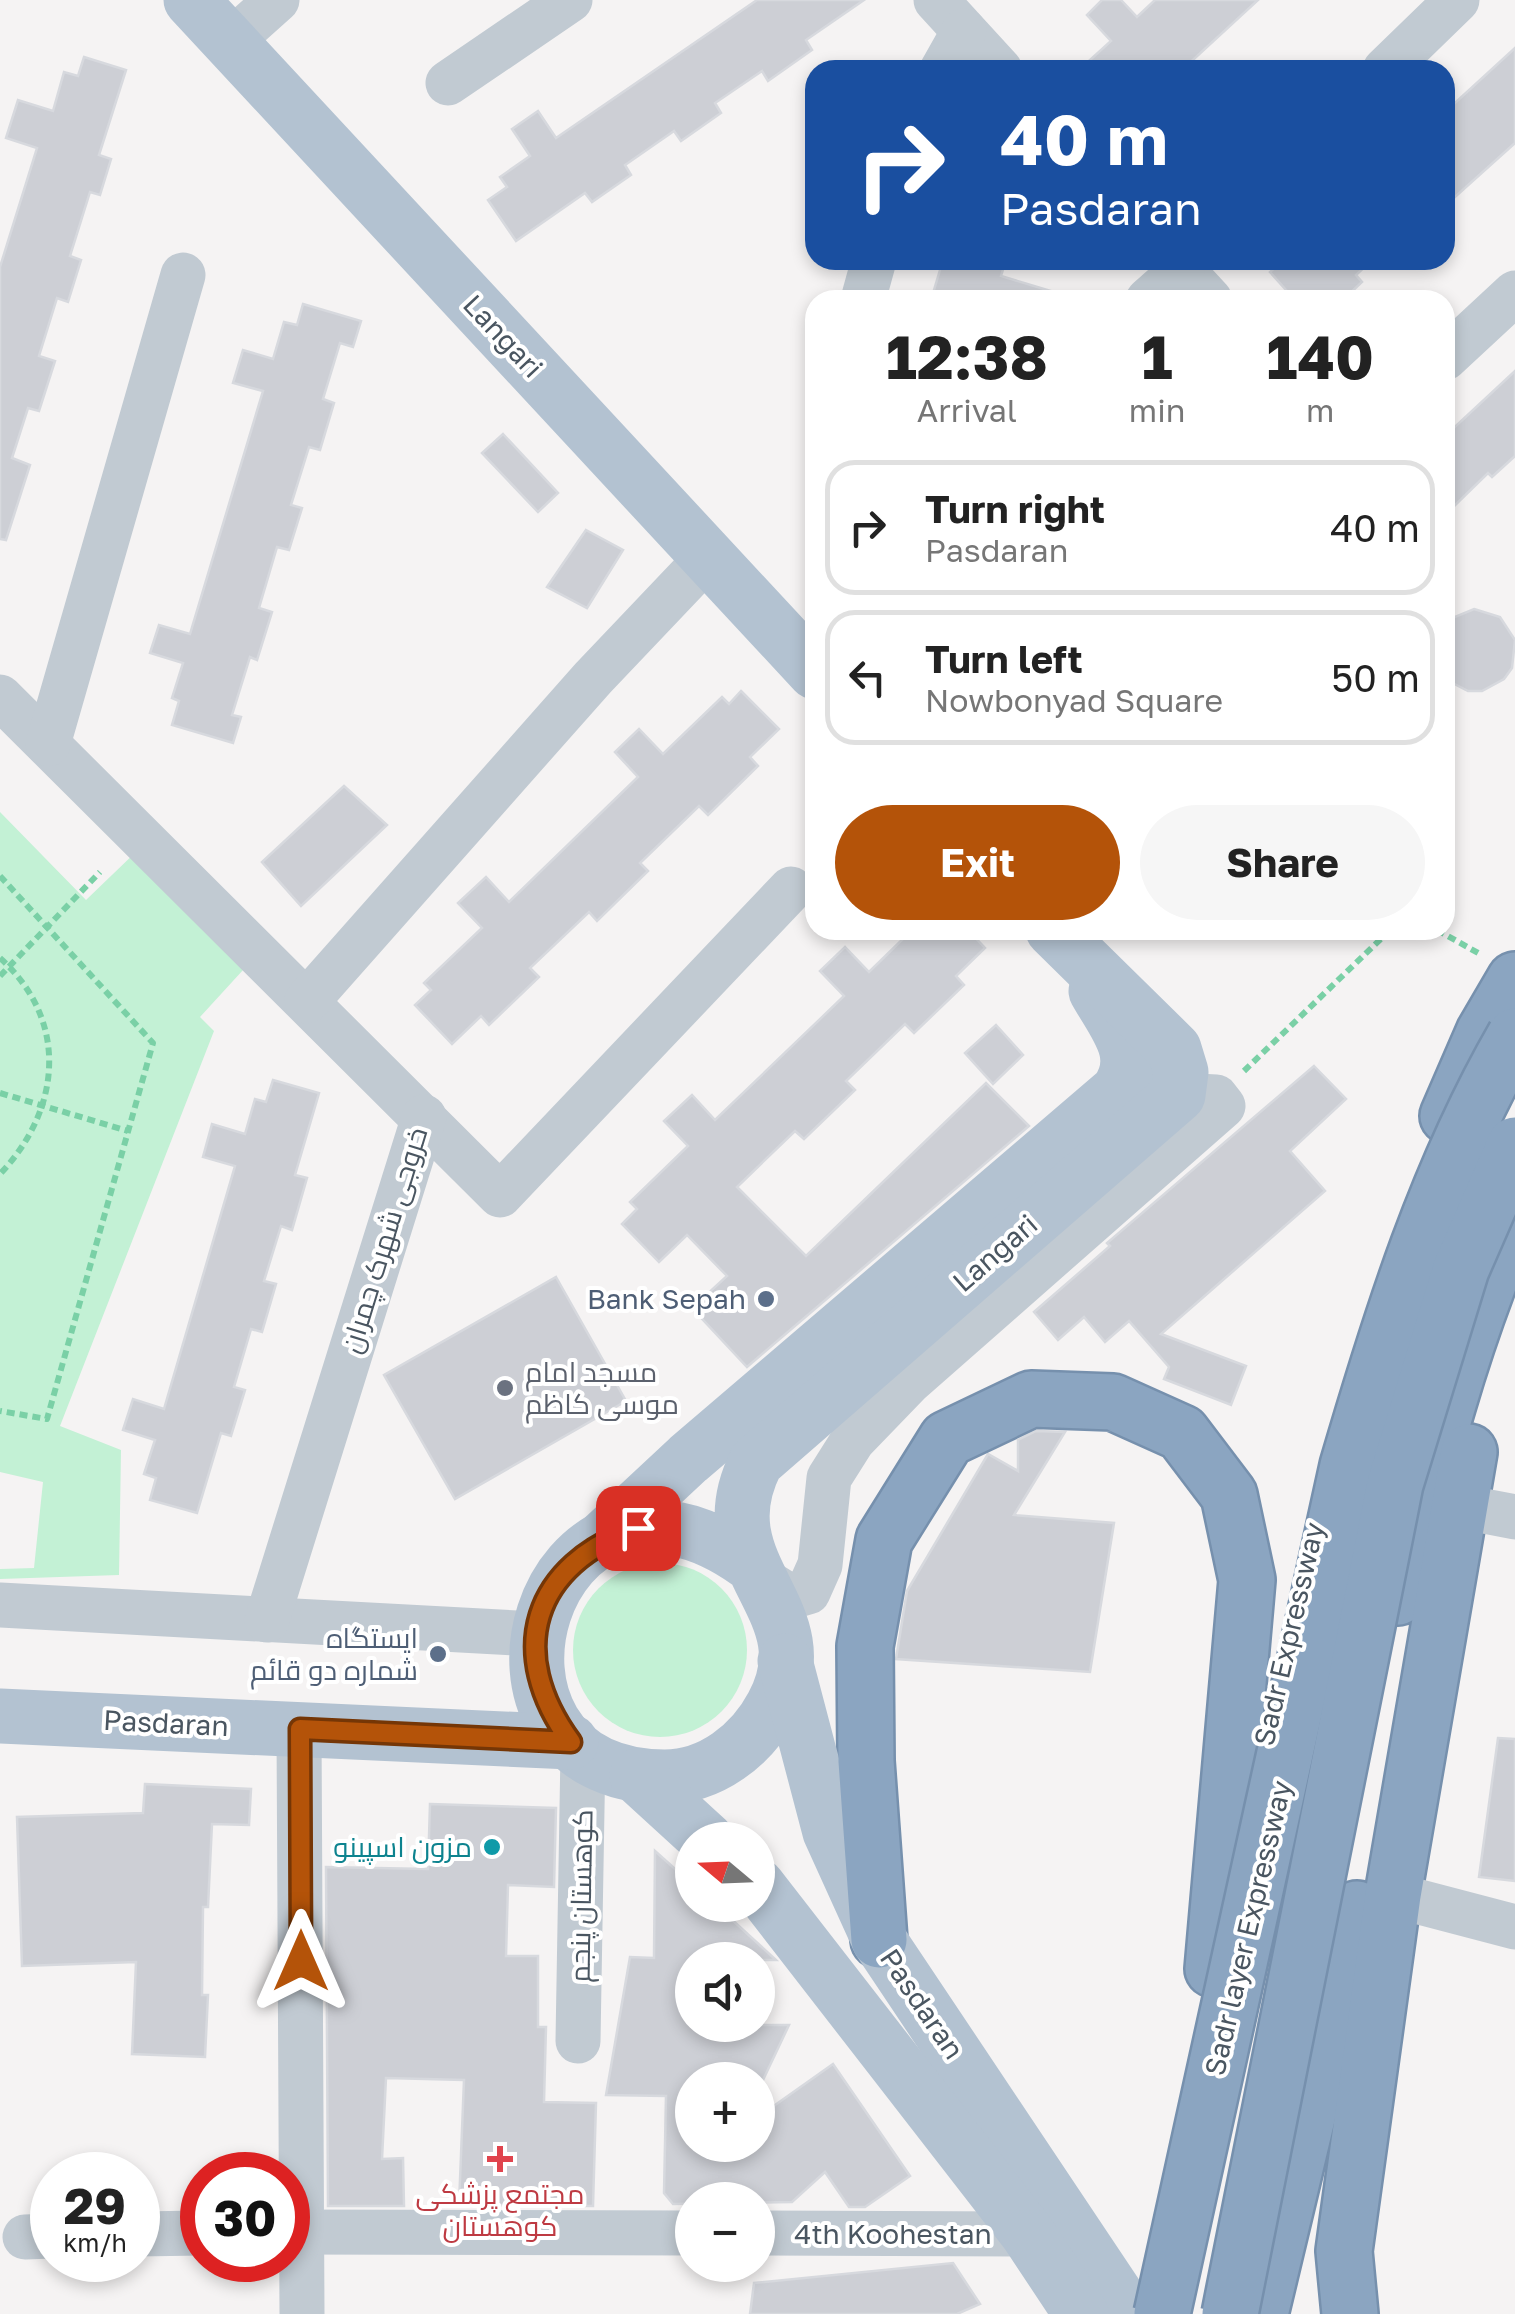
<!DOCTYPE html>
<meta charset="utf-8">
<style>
body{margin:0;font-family:"Golos Text",Cairo,sans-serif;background:#f6f6f6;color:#222;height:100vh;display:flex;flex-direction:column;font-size:38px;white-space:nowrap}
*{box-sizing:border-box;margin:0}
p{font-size:32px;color:#767676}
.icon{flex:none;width:55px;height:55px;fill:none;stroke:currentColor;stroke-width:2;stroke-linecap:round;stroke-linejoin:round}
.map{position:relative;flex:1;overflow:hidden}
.sheet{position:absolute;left:805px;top:290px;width:650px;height:650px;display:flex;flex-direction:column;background:#fff;border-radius:30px;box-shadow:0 5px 15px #0003}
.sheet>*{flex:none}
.banner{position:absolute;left:805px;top:60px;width:650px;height:210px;border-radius:30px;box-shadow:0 5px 15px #0003;background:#1a4fa0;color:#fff;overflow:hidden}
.needle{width:65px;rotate:289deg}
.tools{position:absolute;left:675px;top:1822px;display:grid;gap:20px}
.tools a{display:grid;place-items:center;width:100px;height:100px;border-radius:50%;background:#fff;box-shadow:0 5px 15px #0003;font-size:50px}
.speed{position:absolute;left:30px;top:2152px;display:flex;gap:20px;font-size:50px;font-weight:700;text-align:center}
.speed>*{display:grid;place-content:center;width:130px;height:130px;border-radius:50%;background:#fff;box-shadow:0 5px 15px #0003;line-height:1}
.speed small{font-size:25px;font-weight:400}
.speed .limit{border:15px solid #d22;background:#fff;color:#111}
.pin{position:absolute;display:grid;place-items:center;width:85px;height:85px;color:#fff;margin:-42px;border-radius:20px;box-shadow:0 5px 15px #0006}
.me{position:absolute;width:110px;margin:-55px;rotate:0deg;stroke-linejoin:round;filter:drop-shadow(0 0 8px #0008)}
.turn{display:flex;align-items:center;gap:35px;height:210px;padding:0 30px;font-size:45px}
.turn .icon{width:130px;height:130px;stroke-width:2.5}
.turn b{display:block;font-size:70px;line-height:85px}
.eta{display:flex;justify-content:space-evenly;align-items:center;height:170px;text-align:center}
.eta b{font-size:60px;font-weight:700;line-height:70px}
.action{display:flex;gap:20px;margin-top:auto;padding:20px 30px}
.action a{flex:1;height:115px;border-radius:60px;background:#b45309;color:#fff;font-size:40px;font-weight:700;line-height:115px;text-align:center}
.action a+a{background:#f6f6f6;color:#222}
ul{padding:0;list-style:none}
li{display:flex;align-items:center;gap:30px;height:135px;margin:0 20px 15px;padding:0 10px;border:5px solid #e0e0e0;border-radius:30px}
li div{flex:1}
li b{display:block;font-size:38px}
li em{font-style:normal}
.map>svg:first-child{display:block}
.green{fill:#c3f1d5}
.building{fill:#cdcfd5;stroke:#d7d9de;stroke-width:2.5}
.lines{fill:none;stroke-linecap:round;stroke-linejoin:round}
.highway-casing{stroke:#7690ad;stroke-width:60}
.path{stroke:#7ad0a6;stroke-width:6;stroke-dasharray:8 5;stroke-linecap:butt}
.minor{stroke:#c1cad2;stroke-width:45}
.major{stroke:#b3c2d1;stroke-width:55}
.highway{stroke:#8ba5c1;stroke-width:55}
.highway-bridge-casing{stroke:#7690ad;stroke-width:60;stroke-linecap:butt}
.highway-bridge{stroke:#8ba5c1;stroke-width:55}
.route-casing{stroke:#753606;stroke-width:25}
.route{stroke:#b45309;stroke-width:18}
.service-dot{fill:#5c6f8a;stroke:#fff;stroke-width:4}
.worship-dot{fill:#6b7280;stroke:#fff;stroke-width:4}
.culture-dot{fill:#0f9aa8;stroke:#fff;stroke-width:4}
.health-dot{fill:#e0444e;stroke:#fff;stroke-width:4}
.labels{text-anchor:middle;stroke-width:8;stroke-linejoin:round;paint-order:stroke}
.street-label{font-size:28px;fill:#4a5661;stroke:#fff}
.service-label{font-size:28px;fill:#4e5e75;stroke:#fff;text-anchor:end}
.worship-label{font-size:28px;fill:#5b616d;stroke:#fff;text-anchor:start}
.culture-label{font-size:28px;fill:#0d838f;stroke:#fff;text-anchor:end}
.health-label{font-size:28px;fill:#be3a42;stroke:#fff}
</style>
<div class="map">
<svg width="1515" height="2314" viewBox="0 0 1515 2314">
<rect width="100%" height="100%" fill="#f5f3f3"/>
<!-- green -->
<g class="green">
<polygon points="0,812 86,900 139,849 254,958 200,1017 214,1031 60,1426 121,1450 119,1575 0,1579 0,1569 34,1568 43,1482 0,1472"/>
<circle cx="660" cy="1650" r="87"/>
</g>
<!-- building -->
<g class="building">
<polygon points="757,0 864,0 806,40 812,50 768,81 762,71 715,103 721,113 681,141 674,131 625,165 631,175 592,202 585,193 516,241 488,200 507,187 500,177 530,156 512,129 538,111 556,138"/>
<polygon points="1102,0 1121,0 1137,17 1155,0 1258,0 1182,70 1079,70 1111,41 1087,15"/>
<polygon points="1515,48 1515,143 1445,206 1445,112"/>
<polygon points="84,57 126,70 99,155 111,159 100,195 90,192 70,256 81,260 68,302 57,298 39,356 55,361 39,411 28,408 12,458 30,465 6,540 0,539 0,267 37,148 6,138 18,100 53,111 64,72 78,76"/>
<polygon points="943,260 1006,260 1001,276 1057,293 1056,300 931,300"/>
<polygon points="1283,260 1372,260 1356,275 1362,282 1343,300 1295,300 1270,272"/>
<polygon points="303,304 361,321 353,347 340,343 323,399 334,403 320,450 309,447 291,505 302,508 289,550 277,547 259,608 272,612 257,660 250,657 232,715 241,717 233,743 172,725 179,701 172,698 183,663 150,653 159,625 190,634 263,391 233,383 243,350 273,359 284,322 297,325"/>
<polygon points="1515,371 1515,456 1492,477 1488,473 1445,515 1445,436"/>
<polygon points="503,434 558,493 538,512 482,453"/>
<polygon points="586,530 623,550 587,608 547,587"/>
<polygon points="1474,609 1500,617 1515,640 1512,668 1504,679 1482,691 1468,691 1445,679 1445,621"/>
<polygon points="741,691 779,729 750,757 758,766 708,815 699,806 640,863 648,871 597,921 589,912 530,968 539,977 489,1025 481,1016 452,1044 415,1005 431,990 424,983 482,928 458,903 486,877 509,902 638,777 615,752 639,729 663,754 722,697 729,704"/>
<polygon points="344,786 387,825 301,906 262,862"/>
<polygon points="912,930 968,930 985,948 956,976 964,985 914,1033 905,1024 846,1081 855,1090 804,1139 795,1131 737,1187 806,1256 986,1083 1029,1126 747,1367 692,1308 727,1276 687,1235 659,1262 622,1224 637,1209 630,1202 688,1146 664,1121 692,1095 715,1120 844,996 820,971 845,947 869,972"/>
<polygon points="996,1025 1023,1055 993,1084 965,1053"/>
<polygon points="1314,1066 1346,1099 1290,1151 1325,1191 1161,1334 1246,1366 1231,1405 1164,1379 1169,1367 1129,1321 1105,1342 1084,1317 1058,1340 1034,1312 1110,1246 1107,1243"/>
<polygon points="273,1080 319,1093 295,1175 307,1178 292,1230 281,1226 264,1281 276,1284 262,1332 251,1329 234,1387 245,1390 231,1436 221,1433 197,1513 150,1500 156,1478 144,1474 155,1440 123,1430 133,1399 164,1409 235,1166 203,1157 212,1124 245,1134 255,1099 266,1102"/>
<polygon points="556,1277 626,1401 455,1499 384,1375"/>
<polygon points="1036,1431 1065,1432 1014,1515 1114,1523 1090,1672 896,1659 907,1591 988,1454 1018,1471 1018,1440"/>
<polygon points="1498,1738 1515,1739 1515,1881 1479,1877"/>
<polygon points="145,1784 251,1789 249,1825 212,1824 208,1907 203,1907 202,1995 208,1995 205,2057 132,2054 136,1962 22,1966 17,1817 143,1813"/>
<polygon points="430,1804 556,1808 554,1887 508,1885 506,1956 538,1956 538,2027 546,2027 544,2102 596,2103 593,2206 459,2205 464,2080 386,2078 382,2159 403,2158 404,2206 328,2206 326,1867 428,1869"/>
<polygon points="655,1851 692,1884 692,1905 716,1905 776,1960 692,1960 692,2025 789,2025 763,2080 692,2080 692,2145 758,2145 758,2117 833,2064 910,2176 865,2207 849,2207 825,2172 792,2202 673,2204 664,2193 666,2096 606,2095 630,1957 654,1958"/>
<polygon points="953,2263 980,2304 957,2314 750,2314 754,2283"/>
</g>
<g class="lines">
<defs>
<g id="highway">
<polyline points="1448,1116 1484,1033 1515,980"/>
<path d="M1398,1597C1428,1468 1461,1340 1515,1218"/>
<polyline points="879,1940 866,1761 865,1646 884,1540 947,1439 1031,1399 1113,1402 1182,1433 1229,1495 1247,1580 1213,1969"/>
<polyline points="1260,2314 1357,1909"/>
<polyline points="1350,2314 1344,2251 1393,1895 1469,1452"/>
</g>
</defs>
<!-- highway casing -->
<use href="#highway" class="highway-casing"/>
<!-- path -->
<g class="path">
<polyline points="0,876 153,1043 47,1419 0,1411"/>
<polyline points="1437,930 1480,954"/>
<path d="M0,958C70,1021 61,1110 0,1174"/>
<polyline points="0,976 100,872"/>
<polyline points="1244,1071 1390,930"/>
<polyline points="0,1093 128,1131"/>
</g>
<!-- minor -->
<g class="minor">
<polyline points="936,0 1000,70"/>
<polyline points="231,41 277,0"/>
<polyline points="942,70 964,31"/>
<polyline points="1385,70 1457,0"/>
<polyline points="448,83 570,0"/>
<polyline points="1173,260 1210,300"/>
<polyline points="863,300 874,260"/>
<polyline points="1148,300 1182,270"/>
<polyline points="1445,358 1515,293"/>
<polyline points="0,697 500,1195 791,889"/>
<polyline points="48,744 183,275"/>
<polyline points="307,1001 593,678 708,557"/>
<polyline points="1458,1506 1515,1517"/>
<polyline points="762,1579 791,1597 808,1592 820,1565 829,1478 853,1440 909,1382 1223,1106 1216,1097 1178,1095"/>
<polyline points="0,1605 536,1634"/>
<polyline points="267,1620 424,1117"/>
<polyline points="299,1729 302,2314"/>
<polyline points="1393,1895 1515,1927"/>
<polyline points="578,2041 583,1751"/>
<polyline points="288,2232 692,2233"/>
<polyline points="758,2233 1028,2234"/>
<polyline points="138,2234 202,2233"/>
<polyline points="25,2237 52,2236"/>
</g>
<!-- major -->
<g class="major">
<polyline points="191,0 815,672"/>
<path d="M600,1541L688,1459L1117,1092C1144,1056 1115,1025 1096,991"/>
<path d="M748,1562C541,1415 439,1774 664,1777C711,1777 752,1745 773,1705C826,1608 702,1569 756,1462L1178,1095L1181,1072L1174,1049L1053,930"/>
<polyline points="785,1661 830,1832 879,1940 1129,2314"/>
<polyline points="0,1716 571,1742"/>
<polyline points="637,1776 707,1840"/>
<polyline points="758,1886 1028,2234 1081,2314"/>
</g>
<!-- highway -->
<use href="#highway" class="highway"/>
<defs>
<g id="highway-bridge">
<path d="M1162,2314L1348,1466C1391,1319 1438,1169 1515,1036"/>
<polyline points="1230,2314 1395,1484 1461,1269 1515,1145"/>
</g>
</defs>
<!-- highway-bridge casing -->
<use href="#highway-bridge" class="highway-bridge-casing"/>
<!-- highway-bridge -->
<use href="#highway-bridge" class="highway-bridge"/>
</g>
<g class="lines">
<defs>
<path id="route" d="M301,1961L300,1729L571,1742C505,1652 532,1564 638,1528"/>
</defs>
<!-- route casing -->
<use href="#route" class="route-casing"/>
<!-- route -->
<use href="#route" class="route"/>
</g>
<!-- markers -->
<g class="service-dot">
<circle cx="766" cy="1299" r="10"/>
<circle cx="438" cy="1654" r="10"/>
</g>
<circle class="worship-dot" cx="505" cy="1388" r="10"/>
<circle class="culture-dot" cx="492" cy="1847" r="10"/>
<path class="health-dot" d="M495 2144h10v10h10v10h-10v10h-10v-10h-10v-10h10z"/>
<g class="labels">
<!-- street labels -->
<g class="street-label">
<text transform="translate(503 336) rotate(47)" y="10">Langari</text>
<text transform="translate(384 1240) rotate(-73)" y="10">خروجی شهرک چمران</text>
<text transform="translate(995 1253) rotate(-41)" y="10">Langari</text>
<text transform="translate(1289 1634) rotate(-77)" y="10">Sadr Expressway</text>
<text transform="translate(166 1723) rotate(3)" y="10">Pasdaran</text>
<text transform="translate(581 1896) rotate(-89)" y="10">کوهستان پنجم</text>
<text transform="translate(1248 1928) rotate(-77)" y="10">Sadr layer Expressway</text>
<text transform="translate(922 2004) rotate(56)" y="10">Pasdaran</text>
<text x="893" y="2244">4th Koohestan</text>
</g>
<!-- service labels -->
<g class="service-label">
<text x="746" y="1309">Bank Sepah</text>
<text x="418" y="1648">ایستگاه<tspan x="418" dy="32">شماره دو قائم</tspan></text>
</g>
<!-- worship labels -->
<g class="worship-label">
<text x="525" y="1382">مسجد امام<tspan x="525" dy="32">موسی کاظم</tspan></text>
</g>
<!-- culture labels -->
<g class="culture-label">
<text x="472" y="1857">مزون اسپینو</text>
</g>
<!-- health labels -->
<g class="health-label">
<text x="500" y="2204">مجتمع پزشکی<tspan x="500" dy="32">کوهستان</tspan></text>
</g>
</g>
</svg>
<div class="tools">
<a><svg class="needle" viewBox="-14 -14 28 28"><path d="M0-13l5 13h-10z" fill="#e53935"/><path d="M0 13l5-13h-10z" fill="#767676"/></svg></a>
<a><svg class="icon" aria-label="sound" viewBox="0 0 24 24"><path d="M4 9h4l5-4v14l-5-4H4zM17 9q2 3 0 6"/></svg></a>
<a>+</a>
<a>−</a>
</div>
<div class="speed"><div>29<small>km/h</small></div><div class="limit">30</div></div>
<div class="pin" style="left:638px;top:1528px;background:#d93025"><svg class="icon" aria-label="arrive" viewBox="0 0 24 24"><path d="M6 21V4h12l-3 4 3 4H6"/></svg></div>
<svg class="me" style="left:301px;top:1961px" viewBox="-20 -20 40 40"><path d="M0-17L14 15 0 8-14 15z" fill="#b45309" stroke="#fff" stroke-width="4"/></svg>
<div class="banner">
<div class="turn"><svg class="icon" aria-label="right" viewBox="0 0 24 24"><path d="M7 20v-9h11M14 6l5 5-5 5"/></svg><div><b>40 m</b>Pasdaran</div></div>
</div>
<section class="sheet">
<div class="eta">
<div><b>12:38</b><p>Arrival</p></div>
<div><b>1</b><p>min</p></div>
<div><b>140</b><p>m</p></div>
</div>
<ul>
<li><svg class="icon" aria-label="right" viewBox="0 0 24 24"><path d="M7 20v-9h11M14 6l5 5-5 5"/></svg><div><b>Turn right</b><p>Pasdaran</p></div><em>40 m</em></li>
<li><svg class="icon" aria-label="left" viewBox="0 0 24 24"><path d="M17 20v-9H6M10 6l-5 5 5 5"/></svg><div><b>Turn left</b><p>Nowbonyad Square</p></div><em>50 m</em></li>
</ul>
<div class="action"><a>Exit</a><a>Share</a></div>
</section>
</div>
